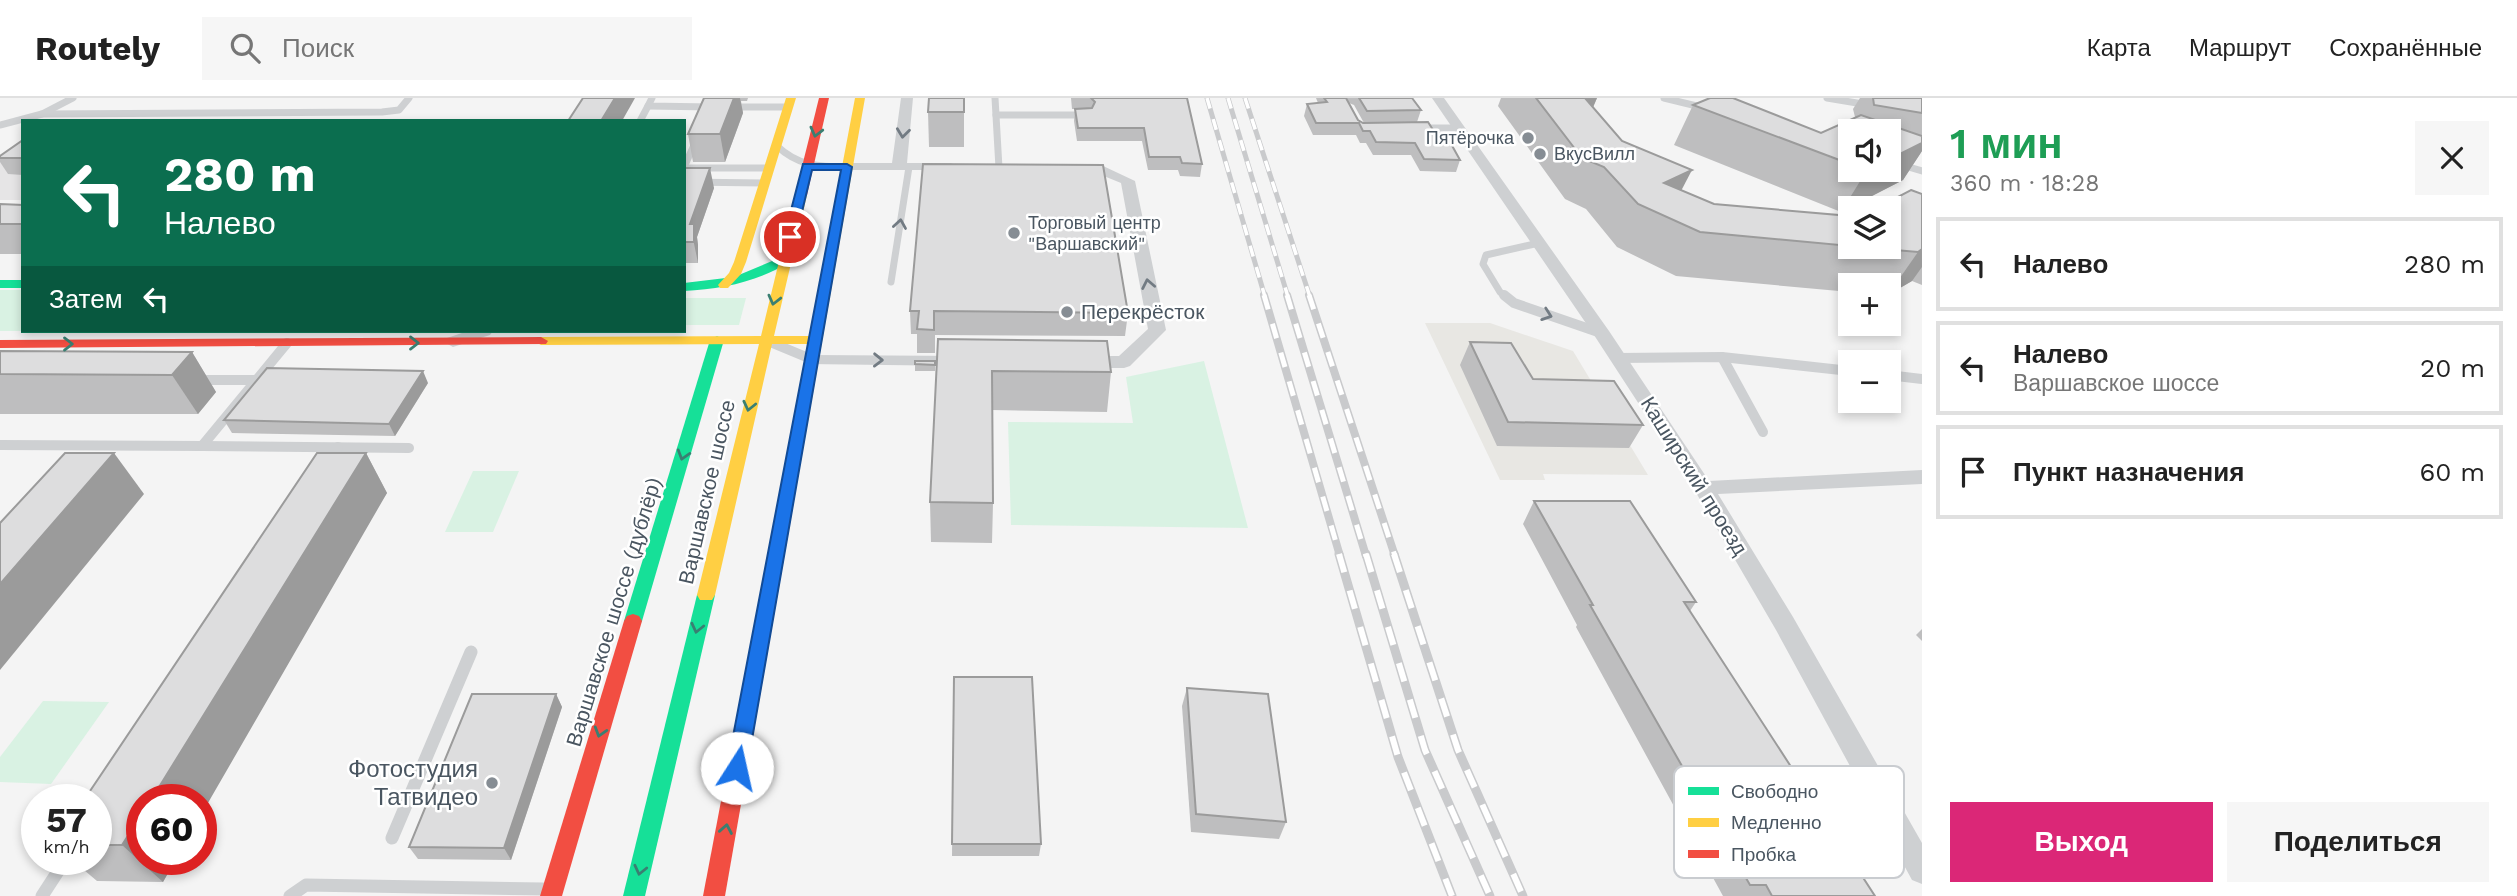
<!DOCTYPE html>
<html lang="ru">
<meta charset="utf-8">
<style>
body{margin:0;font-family:"Work Sans",sans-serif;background:#f6f6f6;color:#222;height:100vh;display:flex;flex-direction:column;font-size:26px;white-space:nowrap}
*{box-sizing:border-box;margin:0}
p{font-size:23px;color:#767676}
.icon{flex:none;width:38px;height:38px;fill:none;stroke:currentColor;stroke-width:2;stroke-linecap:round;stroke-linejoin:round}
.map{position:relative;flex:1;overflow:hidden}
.panel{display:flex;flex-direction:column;background:#fff;width:595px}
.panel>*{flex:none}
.hud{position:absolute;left:21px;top:21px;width:665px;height:214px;border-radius:0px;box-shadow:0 4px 10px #0003;background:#0b6e4f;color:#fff;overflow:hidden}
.buttons{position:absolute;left:1838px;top:21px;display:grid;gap:14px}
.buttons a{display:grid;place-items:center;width:63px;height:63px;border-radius:0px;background:#fff;box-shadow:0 4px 10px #0003;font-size:35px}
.speed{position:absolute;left:21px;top:686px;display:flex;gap:14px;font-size:35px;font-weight:700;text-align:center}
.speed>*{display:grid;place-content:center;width:91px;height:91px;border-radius:50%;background:#fff;box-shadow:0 4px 10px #0003;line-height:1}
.speed small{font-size:18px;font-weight:400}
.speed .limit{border:10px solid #d22;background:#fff;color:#111}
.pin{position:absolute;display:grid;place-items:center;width:60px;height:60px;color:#fff;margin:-30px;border:4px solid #fff;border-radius:50%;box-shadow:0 2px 7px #0007}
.me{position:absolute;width:77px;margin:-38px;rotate:10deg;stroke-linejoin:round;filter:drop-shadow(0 0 5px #0008)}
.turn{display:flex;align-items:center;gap:24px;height:147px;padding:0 28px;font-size:32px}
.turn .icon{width:91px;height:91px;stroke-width:2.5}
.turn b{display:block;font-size:49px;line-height:60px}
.then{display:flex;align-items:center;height:66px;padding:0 28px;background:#0003;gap:14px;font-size:26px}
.round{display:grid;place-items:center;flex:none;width:74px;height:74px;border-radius:0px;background:#f6f6f6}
.headline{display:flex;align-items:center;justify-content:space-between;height:119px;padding:0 28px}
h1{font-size:42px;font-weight:600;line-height:52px;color:#1e9e55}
.button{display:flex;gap:14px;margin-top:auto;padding:14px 28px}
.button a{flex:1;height:80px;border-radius:0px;background:#db2777;color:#fff;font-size:28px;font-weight:600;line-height:80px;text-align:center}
.button a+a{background:#f6f6f6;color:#222}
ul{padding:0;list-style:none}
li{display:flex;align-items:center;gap:21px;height:94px;margin:0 14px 10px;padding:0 14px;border:4px solid #e0e0e0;border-radius:0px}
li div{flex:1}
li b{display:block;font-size:26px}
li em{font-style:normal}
header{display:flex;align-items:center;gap:42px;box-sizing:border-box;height:98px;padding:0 35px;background:#fff;border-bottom:2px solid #e0e0e0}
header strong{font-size:33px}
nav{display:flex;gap:38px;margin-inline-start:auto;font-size:24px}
.search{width:490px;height:63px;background:#f6f6f6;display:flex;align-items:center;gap:18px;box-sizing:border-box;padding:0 24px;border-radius:0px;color:#767676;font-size:26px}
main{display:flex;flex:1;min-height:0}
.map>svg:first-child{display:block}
.commercial{fill:#e8e7e3}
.education{fill:#e6e5e6}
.green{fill:#d9f2e3}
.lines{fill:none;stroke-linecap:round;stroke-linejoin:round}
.lane-far2{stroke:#ced0d2;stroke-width:7}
.lane-far1{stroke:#ced0d2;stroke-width:10}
.lane{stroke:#ced0d2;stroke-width:13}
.street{fill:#ced0d2;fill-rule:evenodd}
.fast{fill:#16e098;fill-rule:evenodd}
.slow{fill:#ffcf43;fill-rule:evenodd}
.jam{fill:#f24e42;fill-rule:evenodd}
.rail-far2-casing{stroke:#c9cacc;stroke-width:5}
.rail-far1-casing{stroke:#c9cacc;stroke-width:8}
.rail-casing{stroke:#c9cacc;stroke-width:9}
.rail-far2{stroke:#fff;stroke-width:3.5;stroke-dasharray:11;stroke-linecap:butt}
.rail-far1{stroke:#fff;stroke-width:5;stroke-dasharray:15;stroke-linecap:butt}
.rail{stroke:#fff;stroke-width:6;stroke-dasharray:19;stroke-linecap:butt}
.wall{fill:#bebebf;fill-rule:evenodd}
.shaded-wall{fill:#9b9b9b}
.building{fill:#ddddde;stroke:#9b9b9b;stroke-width:2}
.oneway{stroke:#3a7f72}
.oneway2{stroke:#727b83}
.route{fill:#1a73e8;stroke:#114b97;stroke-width:2}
.poi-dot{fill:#868d94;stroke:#fff;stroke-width:2.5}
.labels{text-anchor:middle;stroke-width:5;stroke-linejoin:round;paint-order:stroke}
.far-poi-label{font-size:18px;fill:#4a5661;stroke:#fff;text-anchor:start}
.poi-label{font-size:21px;fill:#4a5661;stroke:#fff;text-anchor:start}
.street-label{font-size:21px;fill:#4a5661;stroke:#fff}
.near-poi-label{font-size:24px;fill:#4a5661;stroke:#fff;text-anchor:end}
.key{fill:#fff;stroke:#c9ccd0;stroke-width:2}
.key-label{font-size:19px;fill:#4a5661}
</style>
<header>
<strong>Routely</strong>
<div class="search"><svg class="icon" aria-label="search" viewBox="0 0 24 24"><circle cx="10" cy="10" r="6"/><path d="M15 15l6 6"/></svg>Поиск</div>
<nav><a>Карта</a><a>Маршрут</a><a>Сохранённые</a></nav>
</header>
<main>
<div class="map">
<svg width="1922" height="798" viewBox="0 0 1922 798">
<rect width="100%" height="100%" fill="#f4f4f4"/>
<!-- commercial -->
<polygon class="commercial" points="1425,225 1490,225 1573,253 1648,377 1543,376 1545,382 1500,382"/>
<!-- education -->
<polygon class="education" points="23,42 23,102 0,102 0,58"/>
<!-- green -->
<g class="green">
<polygon points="0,192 23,192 23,233 455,233 0,233"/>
<polygon points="684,200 746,200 739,227 684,227"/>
<polygon points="1204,263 1248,430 1011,427 1008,324 1133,325 1126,279"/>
<polygon points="473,373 519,373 493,434 445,434"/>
<polygon points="43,603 109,604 51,686 0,684 0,659"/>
</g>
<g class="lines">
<!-- lane-far2 -->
<g class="lane-far2">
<polyline points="652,0 648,8 712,9"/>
<polyline points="995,0 999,70"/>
<polyline points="1664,0 1705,10"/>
<polyline points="1827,0 1869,7"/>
<polyline points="728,9 788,9"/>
<polyline points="42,16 382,14 399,12 409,0"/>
<polyline points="996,17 1088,17"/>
<polyline points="640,23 648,8"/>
<polyline points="0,27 42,16 73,0"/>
<polyline points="1420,30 1460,30"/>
<path d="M777,48C798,68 819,69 847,69"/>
<polyline points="1888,63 1922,73"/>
<polyline points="684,69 696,43"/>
<polyline points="684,70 769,70"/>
<polyline points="684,84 764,85"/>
<polyline points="891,184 909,69"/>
<polyline points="1506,199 1500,194 1483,166 1486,157 1539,145"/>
</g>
<!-- lane-far1 -->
<g class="lane-far1">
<polyline points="1504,197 1514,205 1601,235"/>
<polyline points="770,244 811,261"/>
<polyline points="1722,259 1763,334"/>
<polyline points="1618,260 1722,259 1850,273"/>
<polyline points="1888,277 1922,281"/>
<polyline points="195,282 257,282"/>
<polyline points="0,347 202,348 287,245"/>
<polyline points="202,348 409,350"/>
<polyline points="327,366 338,349"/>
</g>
<!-- lane -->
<g class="lane">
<polyline points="392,740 471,554"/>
<polyline points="42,798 66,761"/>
<polyline points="290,798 306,787 543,791"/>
</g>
<!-- street -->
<g class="street">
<polygon points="901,0 913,0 907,65 951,65 958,69 956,72 842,72 842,66 847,65 892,65"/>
<polygon points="1432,0 1444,0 1609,233 1709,383 1922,372 1922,386 1718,396 1793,519 1922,745 1922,786 1912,782 1776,532 1691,386 1594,237"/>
<polygon points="1078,66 1101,67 1135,83 1166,232 1130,268 1124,270 1081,270 1072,264 1081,258 1119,258 1148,231 1121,85 1094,74 1073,73 1071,70"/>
<polygon points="468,233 493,233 490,237 453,249 444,244 447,240"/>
<polygon points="813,257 965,258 974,263 965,268 807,266 804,262"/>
</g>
<!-- fast -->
<g class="fast">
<path d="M784,158L788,159V165C756,184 722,191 684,193V185L734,179Z"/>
<rect x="0" y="182" width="23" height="8"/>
<polygon points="717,238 724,242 642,523 639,528 633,530 627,528 624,523 710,242"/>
<polygon points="706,490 712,492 715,497 645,798 623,798 697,497 700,492"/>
</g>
<!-- slow -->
<g class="slow">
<polygon points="786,0 796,0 746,164 741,176 728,190 720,190 718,187 729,175 734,164"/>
<polygon points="855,0 865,0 794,403 786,409 778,403 808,246 772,246 715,497 712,502 700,502 697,497 759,246 541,247 534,243 541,239 761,238 795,97 801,94 807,97 774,238 810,238"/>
</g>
<!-- jam -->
<g class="jam">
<polygon points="819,0 829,0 807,97 801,100 795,97"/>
<polygon points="541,239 548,243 546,246 0,250 0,242"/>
<polygon points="786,397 794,403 725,798 703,798 778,403"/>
<polygon points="633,516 639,518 642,523 562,798 540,798 624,523 627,518"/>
</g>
<defs>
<g id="rail-far2">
<polyline points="1207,0 1265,199"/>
<polyline points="1228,0 1288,199"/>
<polyline points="1245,0 1310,199"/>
</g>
<g id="rail-far1">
<polyline points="1264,197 1340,458"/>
<polyline points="1287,197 1366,458"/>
<polyline points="1309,197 1395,458"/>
</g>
<g id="rail">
<polyline points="1339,456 1398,659 1452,798"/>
<polyline points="1366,456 1425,652 1490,798"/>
<polyline points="1394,456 1458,652 1523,798"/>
</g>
</defs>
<!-- rail-far2 casing -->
<use href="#rail-far2" class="rail-far2-casing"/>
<!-- rail-far1 casing -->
<use href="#rail-far1" class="rail-far1-casing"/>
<!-- rail casing -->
<use href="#rail" class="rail-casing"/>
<!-- rail-far2 -->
<use href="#rail-far2" class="rail-far2"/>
<!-- rail-far1 -->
<use href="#rail-far1" class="rail-far1"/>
<!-- rail -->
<use href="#rail" class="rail"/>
</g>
<!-- wall -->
<g class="wall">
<polygon points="704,0 748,0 747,3 741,3 743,15 725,64 693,64 688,36"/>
<polygon points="964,0 964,49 929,49 928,14"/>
<polygon points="1071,0 1187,0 1202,66 1200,79 1180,78 1178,72 1148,72 1142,43 1077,43 1074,23 1075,11 1072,11"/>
<polygon points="1316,0 1412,0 1421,12 1417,24 1364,25 1354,7 1349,5 1358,22 1363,25 1435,35 1460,62 1456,74 1420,73 1411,57 1373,57 1366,45 1360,45 1356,37 1313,37 1304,18 1307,6 1318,5"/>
<polygon points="1501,0 1597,0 1593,9 1622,43 1681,92 1714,106 1850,118 1850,149 1888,149 1922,96 1922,187 1912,183 1888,197 1888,187 1850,187 1850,194 1676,178 1617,149 1586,111 1565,101 1498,8"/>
<path d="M1860,0H1922V53L1903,82L1841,114L1674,47L1693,7L1821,35L1855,19L1853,11ZM1850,33L1888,72H1850Z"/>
<polygon points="23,42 23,77 8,76 0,64 0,58"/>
<polygon points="684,70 714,90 697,139 698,147 698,165 684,165"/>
<polygon points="0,106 23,107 23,156 0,156"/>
<polygon points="910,213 1128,215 1125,238 935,237 935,255 917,255 917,236 911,236"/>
<polygon points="938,241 1111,274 1107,314 992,312 993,405 992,445 931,444 930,404"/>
<polygon points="1470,244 1533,281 1643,327 1629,350 1497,348 1460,267"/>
<polygon points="0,253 192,254 216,294 198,316 0,316"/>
<polygon points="935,263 935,273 915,273 915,266"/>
<polygon points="428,285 395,338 232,335 224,322"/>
<polygon points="366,355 387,395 142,761 176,761 163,784 97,783 71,761 96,761 96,702"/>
<polygon points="1534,403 1696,504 1690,513 1875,798 1723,798 1576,529 1577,527 1523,426"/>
<polygon points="1922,531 1922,543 1916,537"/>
<polygon points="954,579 1041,746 1039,758 952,758"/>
<polygon points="1187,590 1286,724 1279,741 1191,734 1182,608"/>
<polygon points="556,596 562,609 511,762 418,761 409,749"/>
</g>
<!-- shaded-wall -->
<g class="shaded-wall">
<polygon points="615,0 635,0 622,23 601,23"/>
<polygon points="734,0 740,0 743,15 725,64 720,36"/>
<polygon points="1569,0 1597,0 1591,14"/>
<polygon points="1922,45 1922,53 1903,82 1841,114 1867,72 1888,72 1888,62"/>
<polygon points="710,70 714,90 697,139 698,147 698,165 690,126"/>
<polygon points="1692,72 1670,114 1664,85"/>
<polygon points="1922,151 1922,169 1912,183 1888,197 1918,154"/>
<polygon points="192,254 216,294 198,316 172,277"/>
<polygon points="423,273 428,285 395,338 389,326"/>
<polygon points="114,355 144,396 0,572 0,486"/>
<polygon points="366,355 387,395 201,717 201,702 151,702"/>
<polygon points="556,596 562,609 511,762 504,750"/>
<polygon points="142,716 142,761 176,761 163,784 122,747"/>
</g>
<!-- building -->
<g class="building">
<polygon points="583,0 615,0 601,23 568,23"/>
<polygon points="704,0 734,0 720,36 688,36"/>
<polygon points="929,0 964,0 964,14 928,14"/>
<polygon points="1091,0 1187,0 1202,66 1182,65 1180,59 1149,59 1144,30 1078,30 1075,11 1092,10 1095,4"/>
<polygon points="1324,0 1346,0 1358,22 1363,25 1428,24 1435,35 1445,35 1460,62 1424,61 1415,45 1376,44 1370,33 1363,33 1359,25 1316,25 1307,6 1327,4"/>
<polygon points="1359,0 1412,0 1421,12 1367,13"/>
<polygon points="1536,0 1585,0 1622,43 1692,72 1664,85 1714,106 1850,118 1850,148 1700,134 1638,106 1604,69 1582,60"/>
<polygon points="1710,0 1733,0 1821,35 1861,17 1922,38 1922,45 1888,62 1888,33 1850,33 1850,66 1693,7"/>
<polygon points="1873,0 1922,0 1922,15 1874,7"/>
<polygon points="23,42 23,60 0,60 0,58"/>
<polygon points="923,66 1103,67 1128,215 934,213 934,232 917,231 919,213 910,213"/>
<polygon points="684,70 710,70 690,126 694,126 694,144 684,144"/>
<polygon points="1911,92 1922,96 1922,151 1918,154 1860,149 1888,149 1888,110 1877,110"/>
<polygon points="0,106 23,107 23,126 0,126"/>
<polygon points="938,241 1107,243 1111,274 992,273 993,405 930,404"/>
<polygon points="1470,244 1511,245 1533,281 1614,283 1643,327 1508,324"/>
<polygon points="0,253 192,254 172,277 0,276"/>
<polygon points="915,263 935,263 935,267 915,266"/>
<polygon points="267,270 423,273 389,326 224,322"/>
<polygon points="65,355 114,355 0,486 0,425"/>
<polygon points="317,355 366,355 151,702 142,702 142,716 122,747 96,747 96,702 84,702"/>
<polygon points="1534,403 1630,403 1696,504 1684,504 1875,798 1772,798 1766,787 1750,787 1590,507 1593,507"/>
<polygon points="954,579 1032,579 1041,746 952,746"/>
<polygon points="1187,590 1268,596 1286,724 1196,716"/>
<polygon points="472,596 556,596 504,750 409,749"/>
</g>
<!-- one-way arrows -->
<defs><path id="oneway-chevron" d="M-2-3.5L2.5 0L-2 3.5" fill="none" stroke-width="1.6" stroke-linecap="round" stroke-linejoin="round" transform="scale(1.75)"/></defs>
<g class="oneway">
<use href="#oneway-chevron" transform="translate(816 34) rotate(104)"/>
<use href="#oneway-chevron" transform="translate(774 202) rotate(104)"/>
<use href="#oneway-chevron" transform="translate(414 245)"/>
<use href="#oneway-chevron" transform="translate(68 246)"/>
<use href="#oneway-chevron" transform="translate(749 308) rotate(103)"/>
<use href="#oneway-chevron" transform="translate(683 357) rotate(107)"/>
<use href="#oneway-chevron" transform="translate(697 530) rotate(103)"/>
<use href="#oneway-chevron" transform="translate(600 634) rotate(107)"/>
<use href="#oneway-chevron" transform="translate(726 731) rotate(-80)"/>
<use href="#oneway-chevron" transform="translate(640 772) rotate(103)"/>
</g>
<g class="oneway2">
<use href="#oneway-chevron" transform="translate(903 35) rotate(97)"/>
<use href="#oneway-chevron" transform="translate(900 126) rotate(-81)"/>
<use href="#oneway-chevron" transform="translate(1148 186) rotate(-101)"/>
<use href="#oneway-chevron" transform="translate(1547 217) rotate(19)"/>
<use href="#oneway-chevron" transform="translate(878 262) rotate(1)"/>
</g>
<!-- route -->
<polygon class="route" points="803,66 847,66 852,69 747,670 744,676 737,679 730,676 727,670 841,72 812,72 796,139 790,143 784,139"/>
<!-- markers -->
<g class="poi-dot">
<circle cx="1528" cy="40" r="7"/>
<circle cx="1540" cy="56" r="7"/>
<circle cx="1014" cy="135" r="7"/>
<circle cx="1067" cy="214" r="7"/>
<circle cx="492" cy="685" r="7"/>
</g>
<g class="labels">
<!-- far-poi labels -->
<g class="far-poi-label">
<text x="1514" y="46" text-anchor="end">Пятёрочка</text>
<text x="1554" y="62">ВкусВилл</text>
<text x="1028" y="131">Торговый центр<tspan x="1028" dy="21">"Варшавский"</tspan></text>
</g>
<!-- poi labels -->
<g class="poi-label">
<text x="1081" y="221">Перекрёсток</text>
</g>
<!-- street labels -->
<g class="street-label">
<text transform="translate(1694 378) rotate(58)" y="7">Каширский проезд</text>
<text transform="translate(707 394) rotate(-77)" y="7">Варшавское шоссе</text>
<text transform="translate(614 514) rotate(-73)" y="7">Варшавское шоссе (дублёр)</text>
</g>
<!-- near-poi labels -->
<g class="near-poi-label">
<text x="478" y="679">Фотостудия<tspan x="478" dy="28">Татвидео</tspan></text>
</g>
</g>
<!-- legend -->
<rect x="1674" y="668" width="230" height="112" rx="10" class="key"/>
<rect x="1688" y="689" width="31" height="8" fill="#16e098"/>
<rect x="1688" y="720" width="31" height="9" fill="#ffcf43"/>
<rect x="1688" y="752" width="31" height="8" fill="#f24e42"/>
<g class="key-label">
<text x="1731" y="700">Свободно</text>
<text x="1731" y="731">Медленно</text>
<text x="1731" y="763">Пробка</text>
</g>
</svg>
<div class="buttons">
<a><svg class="icon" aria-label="sound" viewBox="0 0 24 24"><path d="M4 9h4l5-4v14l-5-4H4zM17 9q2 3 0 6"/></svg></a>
<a><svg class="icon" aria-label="layers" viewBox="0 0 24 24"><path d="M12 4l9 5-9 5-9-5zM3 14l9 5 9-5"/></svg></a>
<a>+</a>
<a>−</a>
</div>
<div class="speed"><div>57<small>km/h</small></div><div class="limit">60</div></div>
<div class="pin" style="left:790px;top:139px;background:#d93025"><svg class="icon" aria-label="arrive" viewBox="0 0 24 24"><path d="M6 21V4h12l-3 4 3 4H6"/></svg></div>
<svg class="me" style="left:737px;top:670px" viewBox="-20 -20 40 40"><circle r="19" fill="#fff"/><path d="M0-13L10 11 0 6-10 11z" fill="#1a73e8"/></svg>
<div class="hud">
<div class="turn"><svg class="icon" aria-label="left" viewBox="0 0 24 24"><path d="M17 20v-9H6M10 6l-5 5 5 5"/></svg><div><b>280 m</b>Налево</div></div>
<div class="then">Затем<svg class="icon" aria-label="left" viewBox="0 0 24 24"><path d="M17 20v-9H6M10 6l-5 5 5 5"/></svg></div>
</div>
</div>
<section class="panel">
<div class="headline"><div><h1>1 мин</h1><p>360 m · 18:28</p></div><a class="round"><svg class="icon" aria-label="close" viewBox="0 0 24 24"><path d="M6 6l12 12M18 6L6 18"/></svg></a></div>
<ul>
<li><svg class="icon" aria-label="left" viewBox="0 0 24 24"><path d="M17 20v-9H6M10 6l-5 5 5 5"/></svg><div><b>Налево</b></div><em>280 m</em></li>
<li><svg class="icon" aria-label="left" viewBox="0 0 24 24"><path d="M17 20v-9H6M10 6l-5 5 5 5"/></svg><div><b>Налево</b><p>Варшавское шоссе</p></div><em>20 m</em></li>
<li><svg class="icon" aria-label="arrive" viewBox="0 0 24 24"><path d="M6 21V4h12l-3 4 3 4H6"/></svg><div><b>Пункт назначения</b></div><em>60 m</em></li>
</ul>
<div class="button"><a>Выход</a><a>Поделиться</a></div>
</section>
</main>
